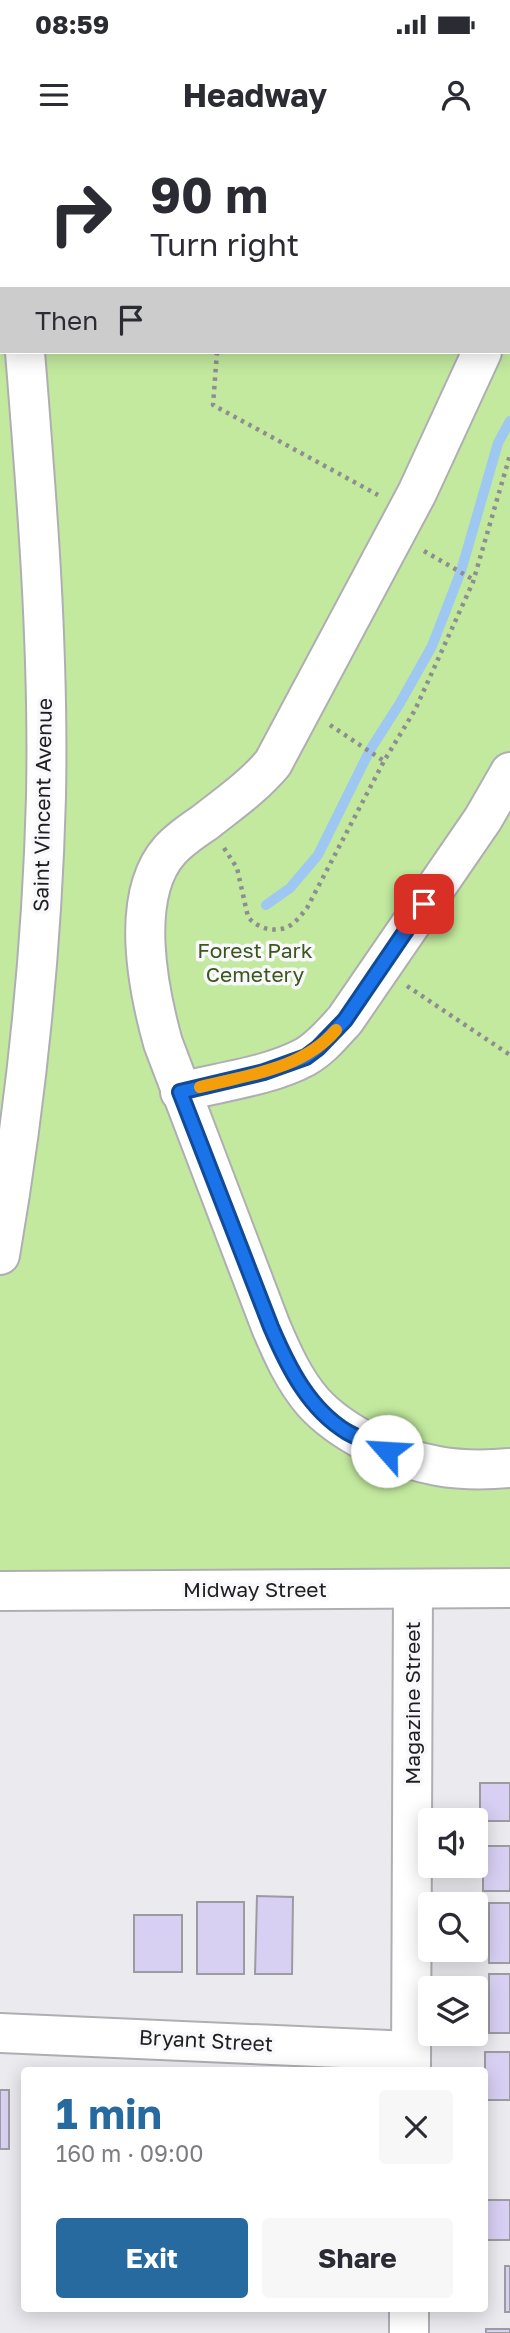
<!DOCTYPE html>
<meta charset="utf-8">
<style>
body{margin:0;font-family:"Golos Text",sans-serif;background:#f7f7f7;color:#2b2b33;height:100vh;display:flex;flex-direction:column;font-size:26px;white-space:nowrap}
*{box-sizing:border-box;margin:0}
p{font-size:23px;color:#7c7c81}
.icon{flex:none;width:38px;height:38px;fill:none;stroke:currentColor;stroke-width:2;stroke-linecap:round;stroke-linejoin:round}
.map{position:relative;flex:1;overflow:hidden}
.details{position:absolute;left:21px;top:1927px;width:467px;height:245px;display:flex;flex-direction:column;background:#fff;border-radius:7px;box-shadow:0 4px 18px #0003}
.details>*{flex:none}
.hud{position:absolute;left:0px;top:0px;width:511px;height:214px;box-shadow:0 4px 18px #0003;background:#fff;color:#2b2b33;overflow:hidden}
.tools{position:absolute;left:418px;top:1668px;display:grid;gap:14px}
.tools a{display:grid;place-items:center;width:70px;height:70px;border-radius:7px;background:#fff;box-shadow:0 4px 18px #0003;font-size:35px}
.pin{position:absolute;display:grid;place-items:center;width:60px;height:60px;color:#fff;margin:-30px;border-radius:14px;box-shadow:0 4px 10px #0006}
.me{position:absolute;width:77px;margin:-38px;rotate:296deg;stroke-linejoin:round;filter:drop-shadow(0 0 5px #0008)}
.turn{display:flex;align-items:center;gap:24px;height:147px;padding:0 35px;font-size:32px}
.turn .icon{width:91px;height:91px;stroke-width:2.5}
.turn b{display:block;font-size:49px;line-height:60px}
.then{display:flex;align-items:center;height:66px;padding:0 35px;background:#0003;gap:14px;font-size:26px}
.round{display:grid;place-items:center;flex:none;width:74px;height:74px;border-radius:7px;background:#f7f7f7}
.head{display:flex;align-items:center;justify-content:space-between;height:119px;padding:0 35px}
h1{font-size:42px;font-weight:700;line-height:52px;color:#266a9f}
.button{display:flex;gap:14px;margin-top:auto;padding:14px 35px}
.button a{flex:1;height:80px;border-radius:7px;background:#266a9f;color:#fff;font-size:28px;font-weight:700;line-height:80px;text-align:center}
.button a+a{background:#f7f7f7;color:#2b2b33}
.status{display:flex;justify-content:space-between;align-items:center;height:49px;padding:0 35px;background:#fff;direction:ltr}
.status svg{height:19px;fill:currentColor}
header{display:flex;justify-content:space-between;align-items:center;height:91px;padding:0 35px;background:#fff;font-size:32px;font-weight:700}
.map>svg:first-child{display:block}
.green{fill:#c2e99e;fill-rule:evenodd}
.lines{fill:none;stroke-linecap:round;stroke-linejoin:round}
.stream{stroke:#9ec7f1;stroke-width:10}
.building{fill:#d7d0f3;stroke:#9c9ba0;stroke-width:2}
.minor-casing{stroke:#afafb3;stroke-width:42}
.path{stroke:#8e8d90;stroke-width:4.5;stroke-dasharray:3.5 5;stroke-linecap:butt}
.minor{stroke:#fff;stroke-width:38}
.route-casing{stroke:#114b97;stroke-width:18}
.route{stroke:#1a73e8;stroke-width:12}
.slow{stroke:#f59e0b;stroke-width:12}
.labels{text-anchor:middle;stroke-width:7;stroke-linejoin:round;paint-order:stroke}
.street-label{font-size:21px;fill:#1f1f20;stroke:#f8f7fc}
.park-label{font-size:21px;fill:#3b571b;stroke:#f8f7fc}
</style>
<div class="status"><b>08:59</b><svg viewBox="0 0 49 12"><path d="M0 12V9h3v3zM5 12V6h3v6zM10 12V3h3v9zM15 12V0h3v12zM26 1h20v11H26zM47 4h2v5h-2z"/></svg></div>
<header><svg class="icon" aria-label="menu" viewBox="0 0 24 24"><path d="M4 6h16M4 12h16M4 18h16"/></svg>Headway<svg class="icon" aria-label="person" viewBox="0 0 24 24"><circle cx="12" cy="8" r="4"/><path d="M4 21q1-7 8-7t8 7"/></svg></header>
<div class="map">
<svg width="510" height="2193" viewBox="0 0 510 2193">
<rect width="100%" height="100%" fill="#ebeaef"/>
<!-- green -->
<path class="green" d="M0,0H510V1435L0,1440ZM2,2H509V212H2Z"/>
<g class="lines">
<!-- stream -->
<g class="stream">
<polyline points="496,0 501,2"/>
<polyline points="509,4 510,5"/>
<polyline points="266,765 290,748 318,715 370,610 400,563 432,506 461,431 498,303 510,281"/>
</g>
</g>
<!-- building -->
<g class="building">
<rect x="480" y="1643" width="30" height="38"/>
<rect x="483" y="1706" width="27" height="45"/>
<polygon points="257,1756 293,1757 292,1834 255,1834"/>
<rect x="197" y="1762" width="47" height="72"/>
<rect x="489" y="1763" width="21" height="60"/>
<rect x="134" y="1775" width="48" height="57"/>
<rect x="489" y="1834" width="21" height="59"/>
<rect x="485" y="1912" width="25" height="48"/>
<rect x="0" y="1950" width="9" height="59"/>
<rect x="485" y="2060" width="25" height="40"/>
<rect x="505" y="2126" width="5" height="46"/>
<rect x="486" y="2189" width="24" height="4"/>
</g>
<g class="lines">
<defs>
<g id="minor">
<polyline points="8,0 8,2"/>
<polyline points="112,0 113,2"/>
<path d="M482,212L417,353L273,623C253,647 228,664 204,683C192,691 180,699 170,710C129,756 148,849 163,903L271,1187C282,1213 294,1240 313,1262C329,1280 348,1292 369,1303C418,1326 456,1333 510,1328"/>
<path d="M180,952C220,942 270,936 305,917C321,908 333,893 345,880L483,679L510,632"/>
<path d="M0,1115C26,964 42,810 46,657C49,508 37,360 25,212"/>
<polyline points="0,1451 510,1448"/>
<polyline points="0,1893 411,1911"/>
<polyline points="411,1930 413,1449"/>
<polyline points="409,2193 409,2168"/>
</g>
</defs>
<!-- minor casing -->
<use href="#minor" class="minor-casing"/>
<!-- path -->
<g class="path">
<polyline points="217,212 213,265 378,355"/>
<polyline points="424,411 474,440"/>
<polyline points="330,585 384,621"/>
<path d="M224,708L237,728L248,777C258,789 277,794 291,785C297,781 302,774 307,768L384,621L415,570L473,442L510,315"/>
<polyline points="407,846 510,915"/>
</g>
<!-- minor -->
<use href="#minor" class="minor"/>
</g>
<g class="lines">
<defs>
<path id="route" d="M387,1311C374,1305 360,1299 347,1292C309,1269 288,1227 271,1187L180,952L264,932L306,917L318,908L345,880L424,764"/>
</defs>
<!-- route casing -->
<use href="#route" class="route-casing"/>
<!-- route -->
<use href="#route" class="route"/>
<!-- slow -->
<path class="slow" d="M200,947C248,935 303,929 336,890"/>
</g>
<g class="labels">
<!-- street labels -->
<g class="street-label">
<text transform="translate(43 665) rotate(-89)" y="7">Saint Vincent Avenue</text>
<text x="255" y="1457">Midway Street</text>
<text transform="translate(413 1563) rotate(-90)" y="7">Magazine Street</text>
<text transform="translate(206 1901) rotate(3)" y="7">Bryant Street</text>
</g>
<!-- park labels -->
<g class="park-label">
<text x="255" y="818">Forest Park<tspan x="255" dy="24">Cemetery</tspan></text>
</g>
</g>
</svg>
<div class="tools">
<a><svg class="icon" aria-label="sound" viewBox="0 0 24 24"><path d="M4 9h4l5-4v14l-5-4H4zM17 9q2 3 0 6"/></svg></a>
<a><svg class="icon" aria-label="search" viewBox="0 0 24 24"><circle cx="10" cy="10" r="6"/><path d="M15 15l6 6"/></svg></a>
<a><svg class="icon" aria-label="layers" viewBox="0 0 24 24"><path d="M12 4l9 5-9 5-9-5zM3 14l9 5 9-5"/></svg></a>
</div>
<div class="pin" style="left:424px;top:764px;background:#d93025"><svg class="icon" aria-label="arrive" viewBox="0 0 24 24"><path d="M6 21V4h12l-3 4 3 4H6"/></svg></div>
<svg class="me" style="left:387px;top:1311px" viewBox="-20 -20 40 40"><circle r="19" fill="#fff"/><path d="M0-13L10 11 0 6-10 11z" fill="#1a73e8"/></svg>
<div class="hud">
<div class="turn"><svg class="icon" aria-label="right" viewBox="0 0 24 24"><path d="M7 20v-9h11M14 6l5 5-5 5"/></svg><div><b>90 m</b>Turn right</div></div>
<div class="then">Then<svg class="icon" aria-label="arrive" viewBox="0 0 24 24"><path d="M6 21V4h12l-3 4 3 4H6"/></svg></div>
</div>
<section class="details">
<div class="head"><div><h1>1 min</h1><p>160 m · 09:00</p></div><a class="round"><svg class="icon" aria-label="close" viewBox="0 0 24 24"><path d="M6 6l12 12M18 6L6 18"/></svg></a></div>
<div class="button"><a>Exit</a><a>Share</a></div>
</section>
</div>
